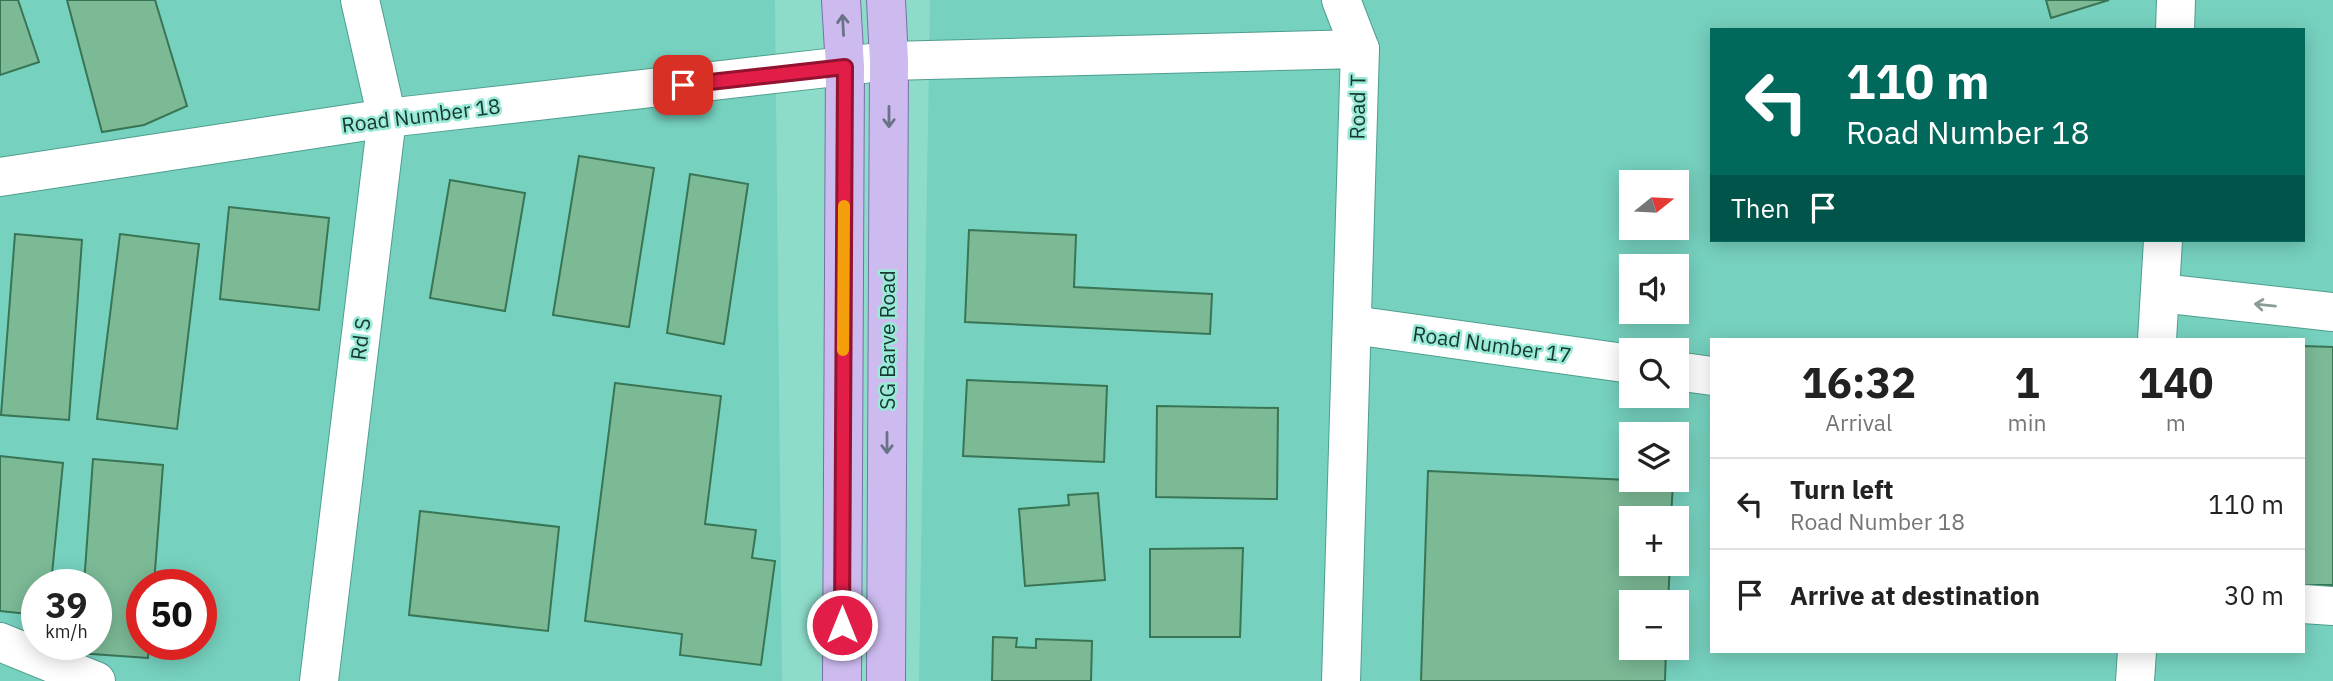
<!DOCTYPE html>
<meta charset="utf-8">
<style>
body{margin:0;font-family:"IBM Plex Sans",sans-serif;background:#f6f6f6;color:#222;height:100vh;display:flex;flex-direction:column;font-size:26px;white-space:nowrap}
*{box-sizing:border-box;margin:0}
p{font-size:23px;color:#767676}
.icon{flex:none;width:38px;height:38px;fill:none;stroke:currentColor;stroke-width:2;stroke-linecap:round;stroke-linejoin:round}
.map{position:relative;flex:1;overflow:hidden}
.sheet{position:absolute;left:1710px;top:338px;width:595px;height:315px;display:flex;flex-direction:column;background:#fff;border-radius:0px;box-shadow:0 4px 18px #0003}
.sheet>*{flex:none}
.banner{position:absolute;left:1710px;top:28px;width:595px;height:214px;border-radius:0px;box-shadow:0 4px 18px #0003;background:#00695c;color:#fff;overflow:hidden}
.needle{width:46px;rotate:72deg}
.buttons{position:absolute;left:1619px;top:170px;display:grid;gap:14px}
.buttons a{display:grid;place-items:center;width:70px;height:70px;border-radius:0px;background:#fff;box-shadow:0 4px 18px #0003;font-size:35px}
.speed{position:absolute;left:21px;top:569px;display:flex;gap:14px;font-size:35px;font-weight:700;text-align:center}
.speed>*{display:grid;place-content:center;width:91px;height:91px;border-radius:50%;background:#fff;box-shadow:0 4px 18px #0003;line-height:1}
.speed small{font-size:18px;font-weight:400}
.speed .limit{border:10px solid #d22;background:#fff;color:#111}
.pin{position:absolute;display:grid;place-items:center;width:60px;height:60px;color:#fff;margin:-30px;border-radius:14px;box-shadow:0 4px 10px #0006}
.me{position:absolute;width:77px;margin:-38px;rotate:0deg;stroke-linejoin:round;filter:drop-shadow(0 0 5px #0008)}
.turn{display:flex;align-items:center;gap:24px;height:147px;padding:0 21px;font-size:32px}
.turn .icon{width:91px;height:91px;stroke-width:2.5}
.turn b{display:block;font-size:49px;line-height:60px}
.then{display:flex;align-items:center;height:66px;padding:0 21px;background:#0003;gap:14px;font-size:26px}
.eta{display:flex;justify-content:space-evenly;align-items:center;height:119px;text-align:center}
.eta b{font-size:42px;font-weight:700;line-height:49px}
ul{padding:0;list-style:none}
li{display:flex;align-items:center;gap:21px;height:91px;padding:0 21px;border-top:2px solid #e0e0e0}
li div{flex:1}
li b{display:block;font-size:26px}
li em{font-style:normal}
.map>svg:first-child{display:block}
.built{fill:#76d1be;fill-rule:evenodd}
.building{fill:#7cba96;stroke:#387555;stroke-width:2}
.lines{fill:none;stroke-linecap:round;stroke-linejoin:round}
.minor-casing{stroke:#4e9e8e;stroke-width:40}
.major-casing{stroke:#7770a7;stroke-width:40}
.minor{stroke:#fff;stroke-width:38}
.major{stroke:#cdbbf0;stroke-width:38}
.oneway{stroke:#697387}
.oneway2{stroke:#8b9c98}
.route-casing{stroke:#92132f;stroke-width:18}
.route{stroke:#e11d48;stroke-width:12}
.slow{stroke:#f59e0b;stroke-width:12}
.labels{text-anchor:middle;stroke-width:5;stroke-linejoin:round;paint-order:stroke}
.street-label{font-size:21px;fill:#173831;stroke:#99ead7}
</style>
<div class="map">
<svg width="2333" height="681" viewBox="0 0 2333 681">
<rect width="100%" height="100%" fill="#8ddcca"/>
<!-- built -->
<g class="built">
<path d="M0,0H775L782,681H0ZM37,584H96V644H37ZM142,584H201V644H142Z"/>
<path d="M930,0H2333V681H919ZM1712,30H2303V240H1712ZM1631,182H1676V228H1631ZM1631,266H1676V312H1631ZM1712,340H2303V651H1712ZM1631,350H1676V396H1631ZM1631,434H1676V480H1631ZM1631,518H1676V564H1631ZM1631,602H1676V648H1631Z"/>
</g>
<!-- building -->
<g class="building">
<polygon points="0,0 18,0 39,62 0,75"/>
<polygon points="67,0 155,0 187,106 144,125 102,132"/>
<polygon points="2046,0 2109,0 2051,18"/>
<polygon points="579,156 654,168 629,327 553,315"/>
<polygon points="690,174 748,184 724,344 667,333"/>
<polygon points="450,180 525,193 505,311 430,298"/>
<polygon points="229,207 329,218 319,310 220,299"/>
<polygon points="969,230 1076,235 1074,287 1212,294 1210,334 965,322"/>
<polygon points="15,234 82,240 69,420 1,415"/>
<polygon points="120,234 199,244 177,429 97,419"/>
<polygon points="2303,346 2333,347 2333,585 2303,585"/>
<polygon points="967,380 1107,386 1104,462 963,456"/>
<polygon points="615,383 721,396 705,524 756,530 752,558 775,561 761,665 680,655 682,634 585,621"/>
<polygon points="1157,406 1278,408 1277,499 1156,497"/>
<polygon points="0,456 63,463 51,584 37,584 37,615 0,611"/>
<polygon points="93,459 163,465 154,584 142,584 142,644 149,644 148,658 78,653 79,644 96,644 96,584 84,584"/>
<polygon points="1428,471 1673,482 1671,518 1631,518 1631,564 1670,564 1668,602 1631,602 1631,648 1666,648 1665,681 1421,681"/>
<polygon points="1098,493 1105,580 1025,586 1019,509 1069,505 1068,495"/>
<polygon points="420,511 559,527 548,631 409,615"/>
<polygon points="1243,548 1240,637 1150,637 1150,549"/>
<polygon points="993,637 1017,638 1016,647 1036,648 1036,639 1092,641 1091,681 992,681"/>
</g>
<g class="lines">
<defs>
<g id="minor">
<polyline points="1341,0 1360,49"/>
<polyline points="2175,30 2176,0"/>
<polyline points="0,177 387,118 889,61 1360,49 1341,681"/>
<polyline points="2160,293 2333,312"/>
<polyline points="1353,325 1631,364"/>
<polyline points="2157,340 2163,240"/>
<polyline points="1676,371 1712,376"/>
<polyline points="2303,604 2333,606"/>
<polyline points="0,642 96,681"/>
<polyline points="319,681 387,118 360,0"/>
<polyline points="2135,681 2137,651"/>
</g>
<g id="major">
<polyline points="841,0 845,67 842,681"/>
<polyline points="886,681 889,61 886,0"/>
</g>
</defs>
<!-- minor casing -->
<use href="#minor" class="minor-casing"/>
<!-- major casing -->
<use href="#major" class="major-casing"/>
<!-- minor -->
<use href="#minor" class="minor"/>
<!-- major -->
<use href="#major" class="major"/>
</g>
<!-- one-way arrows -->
<defs><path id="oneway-shaft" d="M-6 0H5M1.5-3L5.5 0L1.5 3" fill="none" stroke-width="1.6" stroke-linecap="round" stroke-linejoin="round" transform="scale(1.75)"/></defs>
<g class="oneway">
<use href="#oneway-shaft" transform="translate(843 25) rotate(-93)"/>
<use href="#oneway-shaft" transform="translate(889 117) rotate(90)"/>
<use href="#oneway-shaft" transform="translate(887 443) rotate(90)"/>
</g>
<use class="oneway2" href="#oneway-shaft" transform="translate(2265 305) rotate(-174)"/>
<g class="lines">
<defs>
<polyline id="route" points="683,85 845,67 842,625"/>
</defs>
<!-- route casing -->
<use href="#route" class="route-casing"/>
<!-- route -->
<use href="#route" class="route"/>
<!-- slow -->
<polyline class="slow" points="843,350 844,206"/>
</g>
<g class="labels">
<!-- street labels -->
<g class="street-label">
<text transform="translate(1358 107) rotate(-89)" y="7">Road T</text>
<text transform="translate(421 116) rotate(-7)" y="7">Road Number 18</text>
<text transform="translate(361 339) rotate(-83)" y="7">Rd S</text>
<text transform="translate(888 340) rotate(-90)" y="7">SG Barve Road</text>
<text transform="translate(1492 345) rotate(8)" y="7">Road Number 17</text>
</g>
</g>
</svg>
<div class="buttons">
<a><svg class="needle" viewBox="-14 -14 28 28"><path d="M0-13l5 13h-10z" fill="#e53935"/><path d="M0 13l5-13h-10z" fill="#767676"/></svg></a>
<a><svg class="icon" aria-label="sound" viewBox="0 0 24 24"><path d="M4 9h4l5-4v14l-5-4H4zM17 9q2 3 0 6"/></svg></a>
<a><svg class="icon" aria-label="search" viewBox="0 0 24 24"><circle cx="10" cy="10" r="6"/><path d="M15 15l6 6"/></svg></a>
<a><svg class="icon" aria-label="layers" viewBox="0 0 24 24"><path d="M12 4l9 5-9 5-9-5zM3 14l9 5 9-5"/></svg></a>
<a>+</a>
<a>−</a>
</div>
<div class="speed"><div>39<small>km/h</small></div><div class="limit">50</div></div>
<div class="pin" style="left:683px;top:85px;background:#d93025"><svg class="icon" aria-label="arrive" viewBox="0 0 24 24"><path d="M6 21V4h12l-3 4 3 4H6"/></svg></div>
<svg class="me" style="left:842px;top:625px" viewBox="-20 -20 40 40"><circle r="17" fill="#e11d48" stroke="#fff" stroke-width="3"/><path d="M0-11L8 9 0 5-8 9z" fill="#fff"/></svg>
<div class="banner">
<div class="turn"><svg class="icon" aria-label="left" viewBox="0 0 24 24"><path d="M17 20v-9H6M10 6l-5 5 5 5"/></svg><div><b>110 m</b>Road Number 18</div></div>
<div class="then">Then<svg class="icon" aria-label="arrive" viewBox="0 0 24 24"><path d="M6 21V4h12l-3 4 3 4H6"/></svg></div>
</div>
<section class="sheet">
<div class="eta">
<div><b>16:32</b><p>Arrival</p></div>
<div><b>1</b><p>min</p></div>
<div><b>140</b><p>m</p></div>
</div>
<ul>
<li><svg class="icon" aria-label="left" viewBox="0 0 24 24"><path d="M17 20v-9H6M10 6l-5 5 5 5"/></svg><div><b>Turn left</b><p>Road Number 18</p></div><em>110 m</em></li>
<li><svg class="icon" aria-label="arrive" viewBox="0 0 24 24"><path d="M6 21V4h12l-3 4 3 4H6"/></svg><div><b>Arrive at destination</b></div><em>30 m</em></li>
</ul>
</section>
</div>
